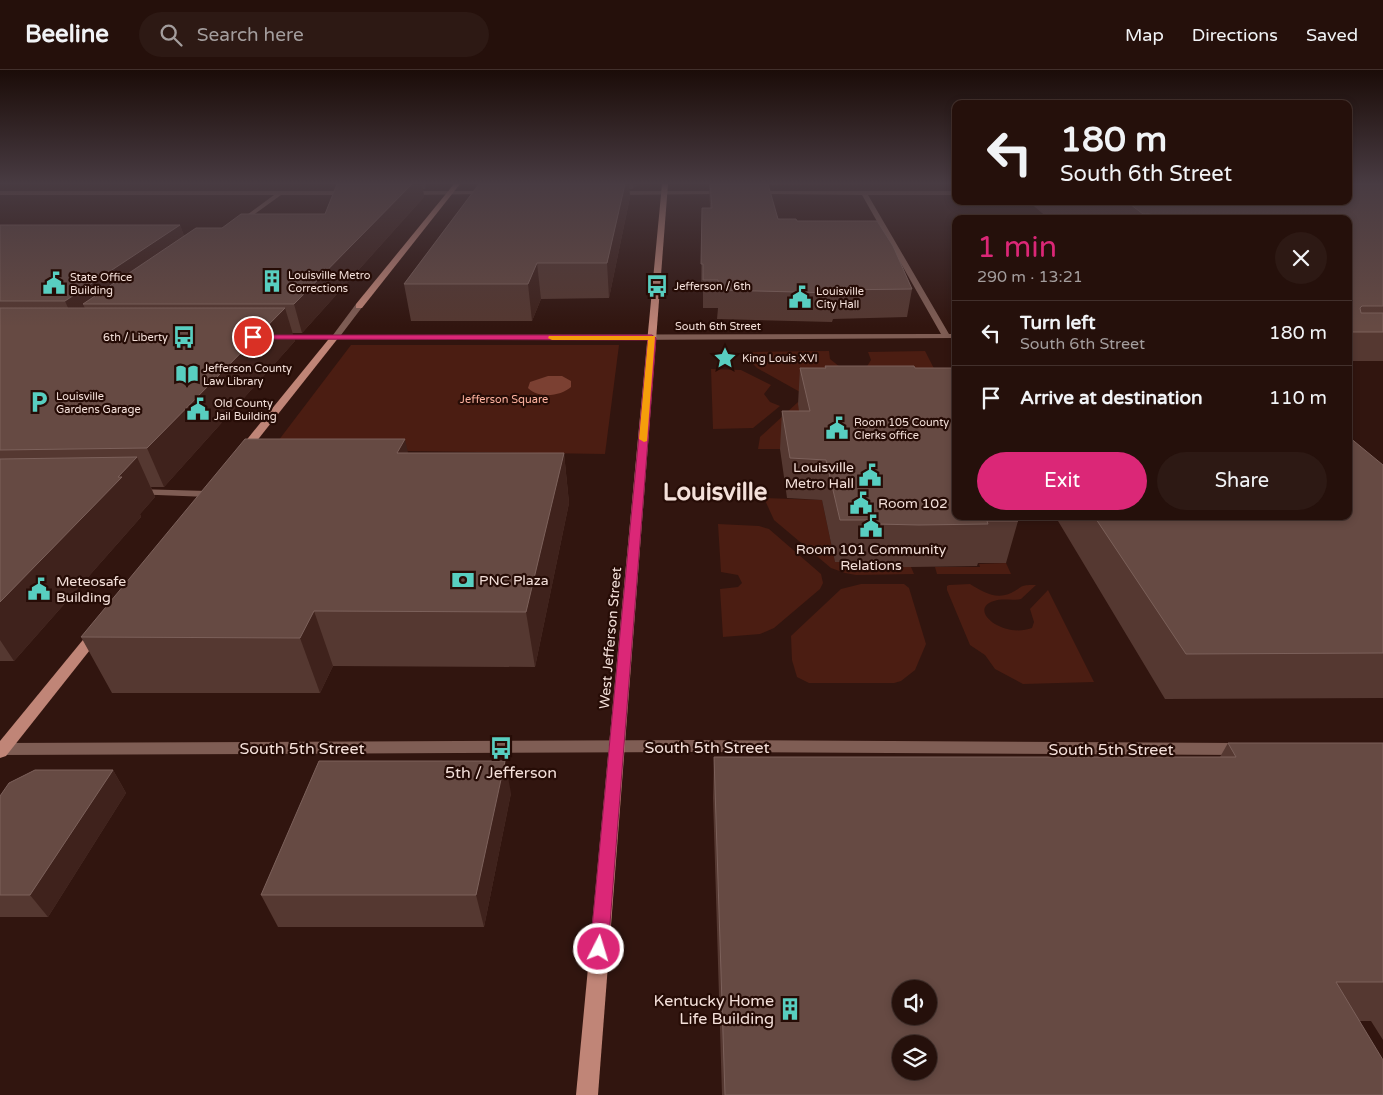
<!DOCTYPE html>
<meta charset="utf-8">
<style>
body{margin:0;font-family:"Varela Round",sans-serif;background:#2d1914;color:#f1f3f6;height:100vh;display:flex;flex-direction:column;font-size:19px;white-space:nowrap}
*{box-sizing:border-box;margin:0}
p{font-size:16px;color:#a39d9d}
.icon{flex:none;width:28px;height:28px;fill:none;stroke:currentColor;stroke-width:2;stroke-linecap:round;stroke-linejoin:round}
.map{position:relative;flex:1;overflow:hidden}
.drawer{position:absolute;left:952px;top:145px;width:400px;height:305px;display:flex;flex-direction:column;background:#25100b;border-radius:10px;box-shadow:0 2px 8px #0003,0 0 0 1px #42302c}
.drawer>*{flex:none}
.banner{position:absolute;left:952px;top:30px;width:400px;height:105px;border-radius:10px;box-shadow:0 2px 8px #0003,0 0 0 1px #42302c;background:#25100b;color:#f1f3f6;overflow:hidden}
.tools{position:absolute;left:892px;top:910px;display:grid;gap:10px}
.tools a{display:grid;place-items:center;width:45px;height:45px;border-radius:50%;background:#25100b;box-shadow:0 2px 8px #0003,0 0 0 1px #42302c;font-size:25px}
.pin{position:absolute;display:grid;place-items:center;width:42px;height:42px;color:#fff;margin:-21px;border:2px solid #fff;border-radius:50%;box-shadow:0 1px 5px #0007}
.me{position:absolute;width:55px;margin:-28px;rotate:5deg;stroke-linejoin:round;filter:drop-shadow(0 0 4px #0008)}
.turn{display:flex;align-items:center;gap:18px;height:105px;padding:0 25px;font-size:22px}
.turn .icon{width:65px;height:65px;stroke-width:2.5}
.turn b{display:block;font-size:35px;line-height:42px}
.round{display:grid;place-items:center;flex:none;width:52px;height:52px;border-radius:26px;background:#2d1914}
.overview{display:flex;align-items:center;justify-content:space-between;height:85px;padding:0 25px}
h1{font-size:30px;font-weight:600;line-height:38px;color:#db2777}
.button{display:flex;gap:10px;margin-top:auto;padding:10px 25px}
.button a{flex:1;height:58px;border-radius:30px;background:#db2777;color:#fff;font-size:20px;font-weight:600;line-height:58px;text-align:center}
.button a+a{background:#2d1914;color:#f1f3f6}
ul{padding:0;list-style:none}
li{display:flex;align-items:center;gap:15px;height:65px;padding:0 25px;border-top:1px solid #42302c}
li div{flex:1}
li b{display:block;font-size:19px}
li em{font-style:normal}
header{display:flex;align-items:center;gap:30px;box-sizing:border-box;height:70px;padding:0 25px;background:#25100b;border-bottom:1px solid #42302c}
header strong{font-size:24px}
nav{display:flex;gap:28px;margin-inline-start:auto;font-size:18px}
.search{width:350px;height:45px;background:#2d1914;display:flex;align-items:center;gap:12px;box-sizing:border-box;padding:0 18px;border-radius:28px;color:#a39d9d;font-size:19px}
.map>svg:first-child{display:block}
.green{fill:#4b1d12}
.water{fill:#7b4032}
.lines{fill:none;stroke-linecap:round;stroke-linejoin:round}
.minor{fill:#7f5d54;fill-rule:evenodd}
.major{fill:#c08577;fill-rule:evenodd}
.wall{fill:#553831}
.shaded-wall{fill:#3f221c}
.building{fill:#664a43;stroke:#7c615b;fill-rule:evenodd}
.route{fill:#db2777;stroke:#8e194d}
.slow{fill:#f59e0b}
.labels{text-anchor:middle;stroke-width:4.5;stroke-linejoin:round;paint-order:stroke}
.far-poi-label{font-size:11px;fill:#f4e0da;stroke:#260c06;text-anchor:start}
.far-street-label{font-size:11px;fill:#f4e0da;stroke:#260c06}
.far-park-label{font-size:11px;fill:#feb3a0;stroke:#260c06}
.poi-label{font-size:14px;fill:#f4e0da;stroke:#260c06;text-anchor:start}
.street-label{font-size:14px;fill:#f4e0da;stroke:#260c06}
.near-street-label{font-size:16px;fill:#f4e0da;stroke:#260c06}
.near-poi-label{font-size:16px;fill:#f4e0da;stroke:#260c06}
.town-label{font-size:24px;font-weight:bold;fill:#f4e0da;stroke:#260c06}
</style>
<header>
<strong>Beeline</strong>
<div class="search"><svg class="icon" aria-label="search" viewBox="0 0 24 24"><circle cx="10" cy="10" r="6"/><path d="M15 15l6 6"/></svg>Search here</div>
<nav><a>Map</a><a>Directions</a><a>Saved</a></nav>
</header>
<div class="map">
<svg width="1383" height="1025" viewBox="0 0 1383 1025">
<rect width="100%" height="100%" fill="#31150f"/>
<!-- green -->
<g class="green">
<polygon points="351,275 619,275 605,384 272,379"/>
<polygon points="829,281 830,289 840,297 800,322 757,298 753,294 752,282"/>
<polygon points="925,281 945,320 866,298 871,290 868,282"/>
<polygon points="711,299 741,300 771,315 764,324 770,332 780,336 753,358 713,359"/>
<polygon points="798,332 806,379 758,379 760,367"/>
<polygon points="764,428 822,430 835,492 868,492 869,497 911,497 914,504 856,505 845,503 831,498 774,450"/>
<polygon points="718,454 759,456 769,459 821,504 823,513 820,519 774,558 760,564 723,567 720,519 738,517 742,513 738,505 721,502"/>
<polygon points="1006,493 1011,504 937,504 935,497 980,497 979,494"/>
<polygon points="861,514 904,514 909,518 926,574 915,600 901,611 894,613 809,613 797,607 792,590 791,566 841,519"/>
<path d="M970,514C983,522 996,530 1011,523C1025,516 1018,515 1036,515L1021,529C1012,531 1002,528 994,531C967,539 1002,569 1032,558L1034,552L1030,539L1048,520L1094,612L1023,614L995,599L985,585L970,575L947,520V516L949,515Z"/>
</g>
<!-- water -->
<path class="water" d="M548,306H562L571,311V317C561,326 539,329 528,318L530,312Z"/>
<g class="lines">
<!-- minor -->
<g class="minor">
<polygon points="0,121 350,121 353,123 350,125 281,125 238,156 236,153 274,125 0,125"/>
<polygon points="487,121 489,124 407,125 404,123 407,121"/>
<polygon points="725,121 727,124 612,125 609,123 612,121"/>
<polygon points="755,121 956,121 956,125 868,125 949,264 956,264 956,268 615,270 277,269 273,267 277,265 333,265 356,234 359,234 363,236 341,265 941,264 862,125 753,124"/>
<polygon points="136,419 208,421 213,424 208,427 132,424 131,422 132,420"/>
<polygon points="695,670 1240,673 1245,675 1248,679 1245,683 1240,685 695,682 0,685 0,673"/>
</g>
<!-- major -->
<g class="major">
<polygon points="454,114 460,114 362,238 356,238 356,234"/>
<polygon points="662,114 668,114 598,1025 576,1025"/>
<polygon points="332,265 339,267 248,382 240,382 240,378"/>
<polygon points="96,559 101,560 103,563 101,566 6,686 0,688 0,671 91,560"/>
</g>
</g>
<!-- wall -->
<g class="wall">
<polygon points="337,114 426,114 425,119 423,119 424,127 302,263 292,263 295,271 164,417 151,417 155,427 140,444 141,447 14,591 0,591 0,155 180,155 184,166 222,158 325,144"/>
<polygon points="479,114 639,114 633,119 629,119 630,127 609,228 541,229 532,251 411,251 404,214"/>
<polygon points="709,114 956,114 768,115 778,149 797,151 912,219 907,247 833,249 832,252 717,249 718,238 703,238 703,221 701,221 702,138 710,138"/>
<polygon points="1383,114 1383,291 1349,291 1349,149 1049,149 1028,131 1349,131"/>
<polygon points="825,296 956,446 1018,451 1006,493 978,493 977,496 911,497 869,497 868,492 835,492 822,430 787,428 780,379 782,341 799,341 798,334 800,298 825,298"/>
<polygon points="408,383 564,383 569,433 535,597 333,596 320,623 112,623 81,567"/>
<polygon points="1383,395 1383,628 1165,629 1055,446 1349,446"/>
<polygon points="1228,673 1383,673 1383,970 1371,951 1360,951 1383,1025 722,1025 713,728 714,687 1220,687"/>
<polygon points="113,700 126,723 48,847 0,847 0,726"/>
<polygon points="511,723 484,857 278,857 261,825"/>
</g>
<!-- shaded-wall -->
<g class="shaded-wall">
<polygon points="412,114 422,114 424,127 302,263 294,234"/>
<polygon points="625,114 629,114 630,127 609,228 607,193"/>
<polygon points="633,114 639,114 633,119"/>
<polygon points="180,155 190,183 83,234 92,254 79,263 65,231"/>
<polygon points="537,193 541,229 532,251 528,214"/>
<polygon points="285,238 295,271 164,417 147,378"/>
<polygon points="405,369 416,418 397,383"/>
<polygon points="564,383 569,433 535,597 526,542"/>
<polygon points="137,387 155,427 140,444 141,447 14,591 0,570 0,532"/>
<polygon points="314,541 333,596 320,623 300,568"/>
<polygon points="505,691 511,723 484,857 476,825"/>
<polygon points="113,700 126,723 48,847 30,825"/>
</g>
<!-- building -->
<g class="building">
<polygon points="337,114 412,114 294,234 83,234 196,158 222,158 241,144 325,144"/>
<polygon points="479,114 625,114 607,193 537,193 528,214 404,214"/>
<polygon points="710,114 768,114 778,149 796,149 797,151 877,151 893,176 912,219 834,220 835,223 718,220 718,210 703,210 703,194 701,194 702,138 712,138"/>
<polygon points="1349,114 1383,114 1383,236 1362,236 1360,238 1361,243 1383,243 1383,262 1349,262 1349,149 1157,149 1150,144 1143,144 1126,131 1349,131"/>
<polygon points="0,155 180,155 65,231 0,231"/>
<polygon points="0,238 285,238 147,378 0,380"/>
<polygon points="825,296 914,296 915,298 956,298 956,446 1015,446 1018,451 987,451 988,454 919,455 876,454 875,450 840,450 826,390 790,388 782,341 810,341 800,298 826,298"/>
<polygon points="1349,367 1383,395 1383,583 1186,584 1094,446 1349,446"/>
<polygon points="245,369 405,369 397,383 564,383 526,542 314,541 300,568 81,567"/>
<polygon points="137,387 118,407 122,407 0,532 0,389"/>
<path d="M1228,673H1383V912H1336L1383,990V1025H725L714,687H1236ZM901,919H929V946H901ZM901,974H929V1001H901Z"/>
<polygon points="319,691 505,691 476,825 261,825"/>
<polygon points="35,700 113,700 30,825 0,825 0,726 9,713"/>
</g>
<!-- sky -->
<linearGradient id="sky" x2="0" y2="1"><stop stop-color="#1b0c08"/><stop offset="0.44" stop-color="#483b42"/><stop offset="1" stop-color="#483b42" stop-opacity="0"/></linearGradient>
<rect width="1383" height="257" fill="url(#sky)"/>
<!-- route -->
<polygon class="route" points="251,265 652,265 656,268 608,879 605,885 599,887 593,885 590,879 648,270 253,269 251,268"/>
<!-- slow -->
<polygon class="slow" points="549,266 655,266 647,371 644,372 639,369 648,270 552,270 548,268"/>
<!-- icons -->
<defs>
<symbol id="building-bare" viewBox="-9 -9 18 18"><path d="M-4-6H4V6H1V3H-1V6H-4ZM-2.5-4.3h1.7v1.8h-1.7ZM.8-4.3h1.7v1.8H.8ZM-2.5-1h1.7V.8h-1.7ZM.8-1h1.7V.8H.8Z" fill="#58cec0" stroke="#260c06" stroke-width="2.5" paint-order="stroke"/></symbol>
<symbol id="civic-bare" viewBox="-9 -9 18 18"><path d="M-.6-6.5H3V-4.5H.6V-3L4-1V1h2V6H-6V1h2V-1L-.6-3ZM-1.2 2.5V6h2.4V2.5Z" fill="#58cec0" stroke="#260c06" stroke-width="2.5" paint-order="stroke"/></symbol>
<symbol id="bus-bare" viewBox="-9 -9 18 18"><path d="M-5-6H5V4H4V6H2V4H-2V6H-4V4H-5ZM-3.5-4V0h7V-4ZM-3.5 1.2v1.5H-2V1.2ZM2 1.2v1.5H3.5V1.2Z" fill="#58cec0" stroke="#260c06" stroke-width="2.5" paint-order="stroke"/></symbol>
<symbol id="sight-bare" viewBox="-9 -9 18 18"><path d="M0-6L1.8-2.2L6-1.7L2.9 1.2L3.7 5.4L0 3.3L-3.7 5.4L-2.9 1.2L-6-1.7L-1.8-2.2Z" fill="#58cec0" stroke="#260c06" stroke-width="2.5" paint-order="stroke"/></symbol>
<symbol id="library-bare" viewBox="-9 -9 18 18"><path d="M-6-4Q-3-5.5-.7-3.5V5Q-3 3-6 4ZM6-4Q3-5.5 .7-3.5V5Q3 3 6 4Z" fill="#58cec0" stroke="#260c06" stroke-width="2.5" paint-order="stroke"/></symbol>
<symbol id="parking-bare" viewBox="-9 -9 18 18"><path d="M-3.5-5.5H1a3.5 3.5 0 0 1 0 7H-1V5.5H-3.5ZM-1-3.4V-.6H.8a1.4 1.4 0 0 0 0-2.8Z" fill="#58cec0" stroke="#260c06" stroke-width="2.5" paint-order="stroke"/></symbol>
<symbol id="bank-bare" viewBox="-9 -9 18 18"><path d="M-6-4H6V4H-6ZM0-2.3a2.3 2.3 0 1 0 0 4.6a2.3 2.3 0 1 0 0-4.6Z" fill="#58cec0" stroke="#260c06" stroke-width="2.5" paint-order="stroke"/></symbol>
</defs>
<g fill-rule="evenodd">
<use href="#building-bare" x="256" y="195" width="32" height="32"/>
<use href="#civic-bare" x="38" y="197" width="32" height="32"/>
<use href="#bus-bare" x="641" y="200" width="32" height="32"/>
<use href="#civic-bare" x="784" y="211" width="32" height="32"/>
<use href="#bus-bare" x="168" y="251" width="32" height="32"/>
<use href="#sight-bare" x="709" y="272" width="32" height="32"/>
<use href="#library-bare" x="171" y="288" width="32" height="32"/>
<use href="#parking-bare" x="23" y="316" width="32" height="32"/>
<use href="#civic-bare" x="182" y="323" width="32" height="32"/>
<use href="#civic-bare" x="821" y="342" width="32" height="32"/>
<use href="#civic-bare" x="854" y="389" width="32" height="32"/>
<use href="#civic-bare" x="845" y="417" width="32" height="32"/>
<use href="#civic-bare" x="855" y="440" width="32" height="32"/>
<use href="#bank-bare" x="447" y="494" width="32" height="32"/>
<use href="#civic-bare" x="23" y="503" width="32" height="32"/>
<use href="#bus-bare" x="485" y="662" width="32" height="32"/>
<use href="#building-bare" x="774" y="923" width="32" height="32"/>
</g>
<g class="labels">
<!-- far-poi labels -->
<g class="far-poi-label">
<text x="288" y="209">Louisville Metro<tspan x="288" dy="13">Corrections</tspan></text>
<text x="70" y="211">State Office<tspan x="70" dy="13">Building</tspan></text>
<text x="674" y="220">Jefferson / 6th</text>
<text x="816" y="225">Louisville<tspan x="816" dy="13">City Hall</tspan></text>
<text x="168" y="271" text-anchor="end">6th / Liberty</text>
<text x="742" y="292">King Louis XVI</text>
<text x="203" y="302">Jefferson County<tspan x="203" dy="13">Law Library</tspan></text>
<text x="56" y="330">Louisville<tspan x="56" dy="13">Gardens Garage</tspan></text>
<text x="214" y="337">Old County<tspan x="214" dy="13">Jail Building</tspan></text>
<text x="854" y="356">Room 105 County<tspan x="854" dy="13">Clerks office</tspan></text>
</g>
<!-- far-street labels -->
<g class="far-street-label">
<text x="718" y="260">South 6th Street</text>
</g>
<!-- far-park labels -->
<g class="far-park-label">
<text x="504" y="333">Jefferson Square</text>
</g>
<!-- poi labels -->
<g class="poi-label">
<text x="854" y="402" text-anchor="end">Louisville<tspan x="854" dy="16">Metro Hall</tspan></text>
<text x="878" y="438">Room 102</text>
<text x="871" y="484" text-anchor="middle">Room 101 Community<tspan x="871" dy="16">Relations</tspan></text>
<text x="479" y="515">PNC Plaza</text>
<text x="56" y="516">Meteosafe<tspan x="56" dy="16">Building</tspan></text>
</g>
<!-- street labels -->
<g class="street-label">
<text transform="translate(610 568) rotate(-85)" y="5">West Jefferson Street</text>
</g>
<!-- near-street labels -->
<g class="near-street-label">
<text x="707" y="683">South 5th Street</text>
<text x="302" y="684">South 5th Street</text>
<text x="1111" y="685">South 5th Street</text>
</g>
<!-- near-poi labels -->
<g class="near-poi-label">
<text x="501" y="708">5th / Jefferson</text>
<text x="774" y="936" text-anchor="end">Kentucky Home<tspan x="774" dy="18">Life Building</tspan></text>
</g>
<!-- town labels -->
<g class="town-label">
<text x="715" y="430">Louisville</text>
</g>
</g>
</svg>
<div class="tools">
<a><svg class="icon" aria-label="sound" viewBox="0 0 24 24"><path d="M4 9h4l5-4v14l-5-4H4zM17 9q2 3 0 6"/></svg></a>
<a><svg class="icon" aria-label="layers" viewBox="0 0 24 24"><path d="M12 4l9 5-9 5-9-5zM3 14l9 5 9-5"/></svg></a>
</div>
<div class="pin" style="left:253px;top:267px;background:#d93025"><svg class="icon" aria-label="arrive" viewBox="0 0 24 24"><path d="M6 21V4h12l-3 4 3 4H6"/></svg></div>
<svg class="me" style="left:599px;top:879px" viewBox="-20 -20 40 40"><circle r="17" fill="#db2777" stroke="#fff" stroke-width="3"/><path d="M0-11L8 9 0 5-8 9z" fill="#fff"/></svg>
<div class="banner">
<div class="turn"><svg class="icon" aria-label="left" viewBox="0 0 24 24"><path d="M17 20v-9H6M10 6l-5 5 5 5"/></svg><div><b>180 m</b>South 6th Street</div></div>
</div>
<section class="drawer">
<div class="overview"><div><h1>1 min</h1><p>290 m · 13:21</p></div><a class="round"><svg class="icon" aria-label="close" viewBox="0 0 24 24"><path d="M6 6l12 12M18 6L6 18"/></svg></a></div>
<ul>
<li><svg class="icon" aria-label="left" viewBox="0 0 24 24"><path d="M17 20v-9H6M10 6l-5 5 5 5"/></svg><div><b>Turn left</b><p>South 6th Street</p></div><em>180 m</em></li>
<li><svg class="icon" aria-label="arrive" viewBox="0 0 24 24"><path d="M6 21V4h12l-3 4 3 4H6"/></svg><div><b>Arrive at destination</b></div><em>110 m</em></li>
</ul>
<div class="button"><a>Exit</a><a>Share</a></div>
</section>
</div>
